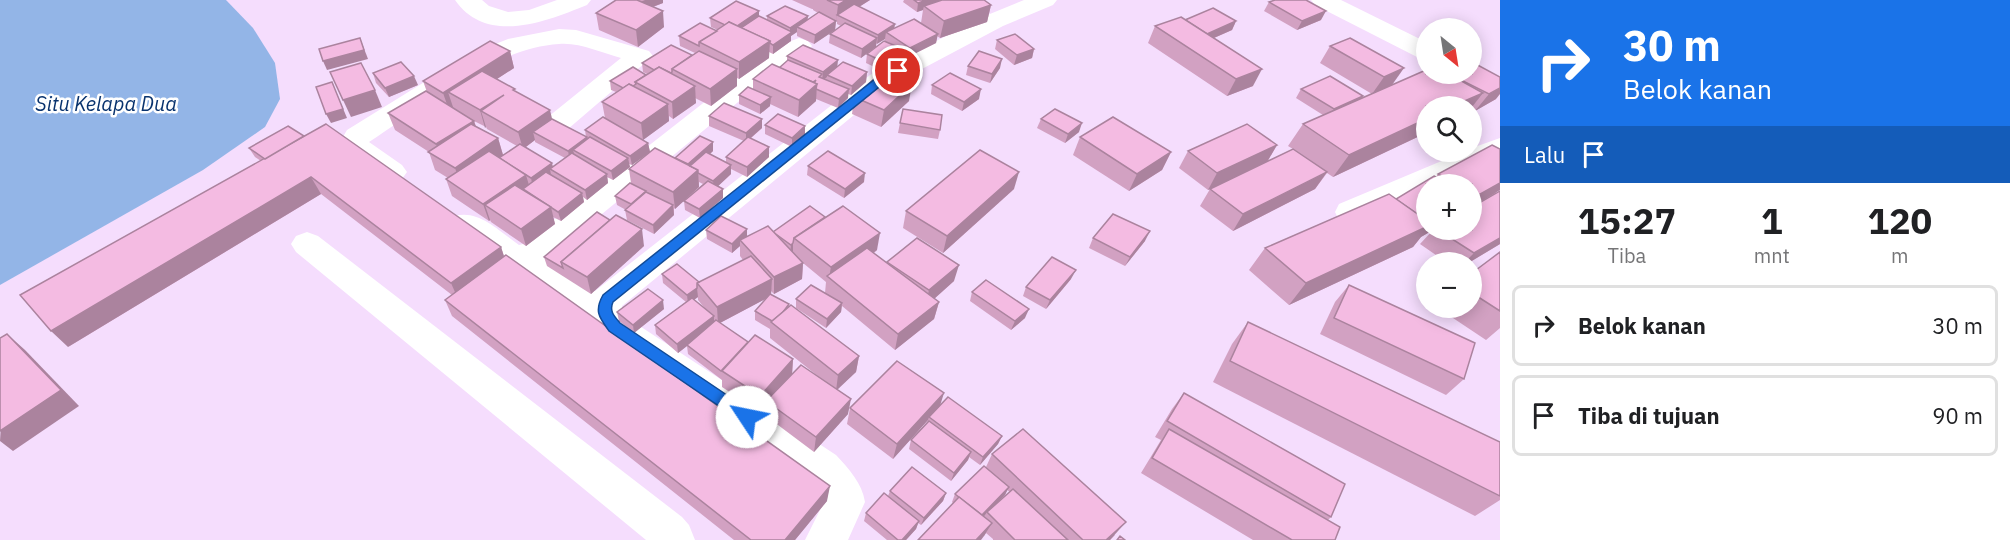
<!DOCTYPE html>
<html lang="id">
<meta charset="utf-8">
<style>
body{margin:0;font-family:"IBM Plex Sans",sans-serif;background:#f2f2f2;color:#202124;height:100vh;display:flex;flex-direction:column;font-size:22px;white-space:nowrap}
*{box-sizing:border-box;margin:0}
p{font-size:20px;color:#757577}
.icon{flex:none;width:33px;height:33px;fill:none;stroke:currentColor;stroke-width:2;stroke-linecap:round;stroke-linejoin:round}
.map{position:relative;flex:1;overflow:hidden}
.drawer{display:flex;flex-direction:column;background:#fff;width:510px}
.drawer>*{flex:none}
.hud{background:#1a73e8;color:#fff;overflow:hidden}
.needle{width:39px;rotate:150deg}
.fabs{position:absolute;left:1416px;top:18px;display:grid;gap:12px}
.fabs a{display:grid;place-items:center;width:66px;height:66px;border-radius:50%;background:#fff;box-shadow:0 3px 15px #0003;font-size:30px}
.pin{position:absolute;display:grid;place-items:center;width:51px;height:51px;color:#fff;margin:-26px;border:3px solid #fff;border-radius:50%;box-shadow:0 2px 6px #0007}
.me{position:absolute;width:66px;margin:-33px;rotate:304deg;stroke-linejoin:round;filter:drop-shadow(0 0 4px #0008)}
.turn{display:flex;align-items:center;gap:21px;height:126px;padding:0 24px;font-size:27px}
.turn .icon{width:78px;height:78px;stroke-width:2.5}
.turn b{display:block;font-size:42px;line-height:51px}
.then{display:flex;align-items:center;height:57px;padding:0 24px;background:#0003;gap:12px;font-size:22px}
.eta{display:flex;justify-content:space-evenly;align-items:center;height:102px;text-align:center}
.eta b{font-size:36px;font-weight:800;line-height:42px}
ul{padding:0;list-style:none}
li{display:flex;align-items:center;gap:18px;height:81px;margin:0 12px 9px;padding:0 12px;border:3px solid #e0e0e0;border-radius:9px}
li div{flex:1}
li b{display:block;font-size:22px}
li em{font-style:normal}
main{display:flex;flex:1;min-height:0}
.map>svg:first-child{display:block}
.water{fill:#93b5e7}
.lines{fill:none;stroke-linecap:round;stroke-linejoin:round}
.minor{fill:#fff;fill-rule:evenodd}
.primary{fill:#fff;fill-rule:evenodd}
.wall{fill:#d2a1c2;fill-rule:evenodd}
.shaded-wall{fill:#ab839e}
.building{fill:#f4bbe2;stroke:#ab839e;stroke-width:1.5}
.route{fill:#1a73e8;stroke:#114b97;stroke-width:1.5}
.labels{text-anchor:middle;stroke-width:5;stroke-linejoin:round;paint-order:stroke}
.water-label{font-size:20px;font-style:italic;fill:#09336e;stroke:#fff}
</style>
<main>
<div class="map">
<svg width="1500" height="540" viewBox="0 0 1500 540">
<rect width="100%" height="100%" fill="#f5ddfd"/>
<!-- water -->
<polygon class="water" points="0,0 226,0 253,28 275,63 280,99 265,127 203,170 0,285"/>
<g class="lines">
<!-- minor -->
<g class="minor">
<path d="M455,0H482L489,6L508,12L529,10L557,0H591L587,5C547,21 487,46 455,0Z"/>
<path d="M1024,0H1057L1053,5L1003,26L888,87L622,306V313L626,317L836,455C849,469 862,483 865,502L848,540H805L824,502L808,481L602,337L589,316L548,298L528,283L515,268L499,264L455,232L450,224L455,216C479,209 500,232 519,245L523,244L775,47L799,38L808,41L812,46L808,51L793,57L546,260L571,280L595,291L870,75L985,16Z"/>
<path d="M559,29L576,30L649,51L653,56L568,129L558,132L548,129L544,123L548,117L621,58C602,53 579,42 559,44C493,48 423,107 369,142L402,165L407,172L402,179C380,185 349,162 340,142L347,130L468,55L508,39Z"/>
<polygon points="1500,138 1500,158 1441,184 1426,184 1426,191 1361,220 1350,223 1339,220 1335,212 1339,204 1463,152 1472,152 1472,148"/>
<polygon points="307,232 318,236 682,517 689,525 695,540 646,540 296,252 291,244 296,236"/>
</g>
<!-- primary -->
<polygon class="primary" points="1311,0 1341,0 1426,42 1426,60 1417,57 1315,5"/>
</g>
<!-- wall -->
<g class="wall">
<polygon points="616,0 663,0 663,3 653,7 664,27 638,47 599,30 596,13"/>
<path d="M792,0H870L859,7L895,24L894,29L926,27L921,23L923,10L917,12L903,2L904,0H984L991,5L987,22L940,38L937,36L936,43L908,57L904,54L903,59L887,73L866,63L867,54L885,41V39L876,44L861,58L829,43L830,34L841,26L837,24V21H836L835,30L814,44L797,36V32L791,36V41L773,54L769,52V58L739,79L737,78V86L711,106L695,98L696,103L673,119L669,116V121L643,140L648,143L650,152L675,158L713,142V151L710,154L726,162V157L744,141L709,126V116L762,128L750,139L769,157L747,177L731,169V174L718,186L723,189V198L700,218L685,210L684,201L703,184L699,182V187L675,209L674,208V215L654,234L627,220L625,210H626L617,205L615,196L631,183L629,169L647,154L632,165L629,164L630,167L613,180L607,177L608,183L587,200L583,197L584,202L561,221L553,217L555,224L526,246L491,222L490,220L489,221L452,196L446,179L448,178L435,170L429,152L395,130L388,113L427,92L423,81L510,51L514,68L497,79L516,92L552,119L586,137L585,130L605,118L602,102L616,92L611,90L610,81L646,75L647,74L643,72L642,63L692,55L695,53L680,46L679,36L717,31L718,30L711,27L710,18L759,17L767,20V16H808L807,20L818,13L813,10V9H812ZM474,121L486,127L487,129L517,146L503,155L498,138L476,126ZM535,140V142L565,158L553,166L526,147Z"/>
<polygon points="1269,2 1321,20 1297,30 1264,11"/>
<polygon points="1185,20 1236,21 1232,30 1214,38 1253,86 1227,96 1148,43 1155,26"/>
<polygon points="1350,38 1392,85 1472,74 1496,99 1475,111 1472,109 1472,106 1426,106 1426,133 1333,177 1327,173 1315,189 1233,231 1200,206 1210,189 1293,149 1288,146 1303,124 1323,115 1296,98 1301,89 1363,96 1360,99 1372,94 1320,63 1330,46"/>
<polygon points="997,40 1034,49 1032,58 1014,65 995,49"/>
<polygon points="787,56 867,72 866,82 851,95 848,94 848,98 838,108 816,99 816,101 798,117 770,104 770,106 760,114 739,104 739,95 753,89 753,79 779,68 787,61"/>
<polygon points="968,66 1000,68 990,83 966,75"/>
<polygon points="373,73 418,85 389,97 376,83"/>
<polygon points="932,85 979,99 962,111 931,94"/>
<polygon points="854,97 909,101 881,127 852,114"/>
<polygon points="1041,119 1079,132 1065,143 1037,128"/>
<polygon points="900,123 940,130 938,139 898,133"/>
<polygon points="765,125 805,136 792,147 765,134"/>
<polygon points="304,136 501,247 504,256 827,501 795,540 734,540 452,316 445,300 452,295 321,194 68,347 261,161 255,157 249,148"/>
<polygon points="1080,137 1171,152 1162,170 1129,191 1073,155"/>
<polygon points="1277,145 1267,162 1208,190 1179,168 1188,151"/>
<path d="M1492,145L1500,244L1470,262H1446L1420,244L1433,230L1421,237L1413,247L1289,305L1249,270L1265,248L1396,199L1436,177L1438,174ZM1426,184H1472V230H1426Z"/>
<polygon points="808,166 864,182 844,198 807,175"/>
<polygon points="1014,189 943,253 903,228 906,211"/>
<path d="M825,217L877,250L874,253L887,263V262L954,281L934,299L939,302L934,319L895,350L842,306L841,312L826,328L796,308V299L829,296L825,293L826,282L803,263L802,279L774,294L771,291V294L789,304V306L859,356L856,372L837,389L848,414L814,452L766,416V405L760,412L722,387V380L688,354L687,346L678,353L656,334L655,325L686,302L663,283L662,274L699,282L743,260L740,256V246L732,253L707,239L706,230L747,229V236L774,232ZM698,297V300L707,311L694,300ZM767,298L755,311V320L770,329V338L819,377L792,374L793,359L748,342L720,323Z"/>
<polygon points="1093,238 1145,241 1125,266 1089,248"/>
<polygon points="644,246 591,294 547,266 544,257"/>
<polygon points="1500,252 1500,328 1486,340 1438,308 1472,308 1472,273"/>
<polygon points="1071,279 1046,309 1023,296 1026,287"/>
<polygon points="1349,285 1464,379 1446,395 1320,334 1335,302"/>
<polygon points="972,292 1025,318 1011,330 970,301"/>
<polygon points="664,309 634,333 619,321 617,312"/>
<polygon points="1248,322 1500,496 1500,500 1475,516 1213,382 1232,344"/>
<polygon points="1184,393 1331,517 1328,520 1335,540 1253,540 1141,473 1161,440 1155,437 1172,409"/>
<polygon points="939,406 1002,436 998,444 980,465 969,457 968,460 951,481 909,449 911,440 927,422 928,420 893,459 847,424 850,408"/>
<path d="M992,454L1115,535L1110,540H993V539L986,533L984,536L952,502L955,494L986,467ZM1007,490L1010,492L996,504L1005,495Z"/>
<polygon points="890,491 946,493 943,501 921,525 918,523 916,529 906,540 887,540 864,521 866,513 888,496"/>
</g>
<!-- shaded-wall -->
<g class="shaded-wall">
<polygon points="645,0 663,0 663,3 639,12 638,3"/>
<polygon points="846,0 870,0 843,17 837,15 836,22 838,5"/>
<polygon points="927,0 947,0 924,6 923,10 917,12 918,3"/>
<polygon points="991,5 987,22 940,38 944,21"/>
<polygon points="663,11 664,27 638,47 636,30"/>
<polygon points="759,11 759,20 744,30 732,28"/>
<polygon points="1326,11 1321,20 1297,30 1302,21"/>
<polygon points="808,16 807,25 797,27 797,32 791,36 791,41 773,54 773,45 790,33 790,28"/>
<polygon points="836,21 835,30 814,44 815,35"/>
<polygon points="1236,21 1232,30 1200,44 1204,35"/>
<polygon points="895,24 893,33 886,32 885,39 877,44 878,35"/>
<polygon points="938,34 936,43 908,57 910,48"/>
<polygon points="360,38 368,59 327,70 323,61"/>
<polygon points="877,38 876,47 861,58 862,49"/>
<polygon points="770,41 769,58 739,79 739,62"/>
<polygon points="1034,49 1032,58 1014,65 1017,55"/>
<polygon points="905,50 903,59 887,73 888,64"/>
<polygon points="510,51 514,68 463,101 448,92 453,107 449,110 443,93"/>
<polygon points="1002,59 1000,68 990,83 992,74"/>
<polygon points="838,60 837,70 827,75 827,77 822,81 823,72"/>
<polygon points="1404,68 1392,85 1372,94 1384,77"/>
<polygon points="737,69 737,86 711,106 710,89"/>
<polygon points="1262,69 1253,86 1227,96 1236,79"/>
<polygon points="867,72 866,82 851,95 852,86"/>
<polygon points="414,76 418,85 389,97 385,88"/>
<polygon points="332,82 347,118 331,123 326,114"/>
<polygon points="817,84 816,101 798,117 799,100"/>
<polygon points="912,84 909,101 881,127 884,110"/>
<polygon points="695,86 696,103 673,119 672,102"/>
<polygon points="1500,88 1500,94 1496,99 1475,111 1489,94"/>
<polygon points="849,89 848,98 838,108 839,99"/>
<polygon points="981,89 979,99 962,111 964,102"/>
<polygon points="375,90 382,107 351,117 343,100"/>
<polygon points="1483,93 1472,107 1453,106"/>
<polygon points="504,95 481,111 486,127 485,128 480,110"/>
<polygon points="1363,96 1356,105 1328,118 1334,109"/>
<polygon points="771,97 770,106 760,114 760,105"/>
<polygon points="668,104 669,121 643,140 641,123"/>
<polygon points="550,110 554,127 533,132 535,140 523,149 518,132"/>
<polygon points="762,119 762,128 746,142 746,133"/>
<polygon points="1426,119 1426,133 1333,177 1349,155"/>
<polygon points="474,121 479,138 442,161 436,144"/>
<polygon points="1082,123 1079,132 1065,143 1068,134"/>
<polygon points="805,126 805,136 792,147 792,138"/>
<polygon points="587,137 589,147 573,150 575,157 570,161 568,151"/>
<polygon points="498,138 503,155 461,185 455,168"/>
<polygon points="713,142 713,151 693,170 686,166"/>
<polygon points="648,143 650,152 632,165 630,156"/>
<polygon points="1277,145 1267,162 1208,190 1217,173"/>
<polygon points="769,147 769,157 747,177 747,167"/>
<polygon points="1171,152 1162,170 1129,191 1137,174"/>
<polygon points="628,158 630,167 613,180 611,171"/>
<polygon points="552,163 554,172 550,169 551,175 533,188 531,178"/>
<polygon points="731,165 731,174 714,190 713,181"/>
<polygon points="698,170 699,187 675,209 673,192"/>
<polygon points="1019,172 1014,189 943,253 947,236"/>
<polygon points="1327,172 1315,189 1233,231 1243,214"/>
<polygon points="865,173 864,182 844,198 845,189"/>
<polygon points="607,174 608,183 587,200 585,190"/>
<polygon points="526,175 531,192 485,205 490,220 489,221 483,204"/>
<polygon points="311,177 321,194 68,347 51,331"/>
<polygon points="1500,183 1500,190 1472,207 1472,201 1475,197"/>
<polygon points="723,189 723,198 700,218 699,209"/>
<polygon points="582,193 584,202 561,221 558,212"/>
<polygon points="673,205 674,215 654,234 653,225"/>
<polygon points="551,207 555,224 526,246 521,229"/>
<polygon points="1426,227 1426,230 1433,230 1421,237 1413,247 1289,305 1306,283"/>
<polygon points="642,229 644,246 591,294 587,277"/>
<polygon points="747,229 747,238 740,240 740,246 732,253 732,244"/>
<polygon points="1150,231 1145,241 1125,266 1130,257"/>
<polygon points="880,233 877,250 833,281 829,278 831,267"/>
<polygon points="1500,238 1500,244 1470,262 1465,262 1474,253"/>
<polygon points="793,243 793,252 790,254 791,245"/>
<polygon points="501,247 506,263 458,299 451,283"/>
<polygon points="803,263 802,279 774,294 774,277"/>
<polygon points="959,265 954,281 925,307 929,290"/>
<polygon points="1076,270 1071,279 1046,309 1050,300"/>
<polygon points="772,279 771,296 718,324 717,307"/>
<polygon points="697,288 698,297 688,304 687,295"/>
<polygon points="663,300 664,309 634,333 633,325"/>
<polygon points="939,302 934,319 895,350 898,334"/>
<polygon points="842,303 841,312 826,328 827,319"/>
<polygon points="1029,309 1025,318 1011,330 1015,321"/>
<polygon points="714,316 714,325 678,353 677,344"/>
<polygon points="7,334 25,350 79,406 13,451 0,441"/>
<polygon points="859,356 856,372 836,391 838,375"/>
<polygon points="793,359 792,375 766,401 766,405 760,412 760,396"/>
<polygon points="944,393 939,409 929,417 928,420 893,459 897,444"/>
<polygon points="851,399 848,414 814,452 816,437"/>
<polygon points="1002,436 998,444 980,465 983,457"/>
<polygon points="971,452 968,460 951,481 954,473"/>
<polygon points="830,486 827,501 795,540 785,540"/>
<polygon points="1009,487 1005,495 987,513 987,512 985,515 977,524 980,517"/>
<polygon points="946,493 943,501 921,525 924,518"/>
<polygon points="919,521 916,529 906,540 902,540"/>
<polygon points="1126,522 1110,540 1106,540"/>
<polygon points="992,523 984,536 981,540 976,540"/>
</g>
<!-- building -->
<g class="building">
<polygon points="616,0 637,0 663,11 636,30 596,13"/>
<polygon points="827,0 846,0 838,5"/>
<polygon points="914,0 927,0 918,3"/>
<polygon points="942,0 984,0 991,5 944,21 924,6"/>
<polygon points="1275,0 1306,0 1326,11 1302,21 1269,2"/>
<polygon points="736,1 759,11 737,26 729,22 725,25 710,18"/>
<polygon points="854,4 895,24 878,35 837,15"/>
<polygon points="785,6 808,16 790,28 767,16"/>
<polygon points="1213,8 1236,21 1207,34 1185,20"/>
<polygon points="819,12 836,21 815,35 797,27"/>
<polygon points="759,16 792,32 773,45 770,43 770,41 741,28"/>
<polygon points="1181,17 1262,69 1236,79 1155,26"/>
<polygon points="914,19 938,34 910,48 886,32"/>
<polygon points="729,22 770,41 739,62 699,42"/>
<polygon points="700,23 717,31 699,42 699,46 679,36"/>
<polygon points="845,23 877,38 862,49 830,34"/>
<polygon points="1015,34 1034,49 1017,55 997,40"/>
<polygon points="360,38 364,50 323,61 319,49"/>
<polygon points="1350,38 1404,68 1384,77 1330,46"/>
<polygon points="490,41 510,51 443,93 423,81"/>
<polygon points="884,41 905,50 888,64 867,54"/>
<polygon points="671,45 692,55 672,69 672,72 671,73 659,67 654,70 642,63"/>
<polygon points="803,45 838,60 823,72 787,56"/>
<polygon points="699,51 737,69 710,89 672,69"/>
<polygon points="979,51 1002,59 992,74 968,66"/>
<polygon points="788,60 822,74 819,77 849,89 839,99 816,89 817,84 814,83 816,80 813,82 779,68"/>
<polygon points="401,62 414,76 385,88 373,73"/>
<polygon points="843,62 867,72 852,86 827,75"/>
<polygon points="1472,62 1500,77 1500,88 1489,94 1449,74 1472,74"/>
<polygon points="361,63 375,90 343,100 330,72"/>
<polygon points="772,64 817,84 799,100 753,79"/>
<polygon points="633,67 646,75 635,82 636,84 633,86 629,84 623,88 610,81"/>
<polygon points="659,67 695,86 672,102 635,82"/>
<polygon points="1426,70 1426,74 1449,74 1483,93 1453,106 1426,106 1426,119 1349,155 1303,124"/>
<polygon points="482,71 515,89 513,90 550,110 518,132 481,111 504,95 480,110 448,92"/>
<polygon points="883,71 912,84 884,110 854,97"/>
<polygon points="950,73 981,89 964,102 932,85"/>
<polygon points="1330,76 1363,96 1334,109 1301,89"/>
<polygon points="332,82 343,109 326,114 316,87"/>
<polygon points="629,84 668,104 641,123 602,102"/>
<polygon points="748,87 771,97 760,105 739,95"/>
<polygon points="426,91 474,121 436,144 388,113"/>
<polygon points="724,103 762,119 746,133 709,116"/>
<polygon points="903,109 942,115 940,130 900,123"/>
<polygon points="1055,109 1082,123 1068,134 1041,119"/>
<polygon points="778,114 805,126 792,138 765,125"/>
<polygon points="603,117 648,143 630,156 585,130"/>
<polygon points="1113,117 1171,152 1137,174 1080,137"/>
<polygon points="552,119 587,137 568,151 533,132"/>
<polygon points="326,124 501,247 451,283 311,177 51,331 20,295"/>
<polygon points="471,124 498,138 455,168 428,152"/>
<polygon points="1247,124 1277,145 1217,173 1188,151"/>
<polygon points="288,126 304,136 265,159 249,148"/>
<polygon points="700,136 713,142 688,164 675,158"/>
<polygon points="590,137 628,158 611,171 573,150"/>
<polygon points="748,137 769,147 747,167 726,157"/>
<polygon points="520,144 552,163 531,178 499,158"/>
<polygon points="1492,145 1500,149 1500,183 1475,197 1472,194 1472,184 1455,184 1438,174"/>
<polygon points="655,148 698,170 673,192 629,169"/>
<polygon points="1293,149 1327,172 1243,214 1210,189"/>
<polygon points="980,150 1019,172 947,236 906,211"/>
<polygon points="489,151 526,175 483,204 446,179"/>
<polygon points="828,151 865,173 845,189 808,166"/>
<polygon points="706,152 731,165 713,181 698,173 698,170 690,166"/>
<polygon points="572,153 607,174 585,190 550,169"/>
<polygon points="546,172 582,193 558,212 523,189"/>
<polygon points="1434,176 1448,184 1426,184 1426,220 1396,199"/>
<polygon points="708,181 723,189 699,209 684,201"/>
<polygon points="630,183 646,191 631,204 615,196"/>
<polygon points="515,185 551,207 521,229 485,205"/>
<polygon points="1500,191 1500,238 1474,253 1438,230 1472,230 1472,207"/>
<polygon points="646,192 673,205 653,225 625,210"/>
<polygon points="1389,194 1426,220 1426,227 1306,283 1265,248"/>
<polygon points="810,206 825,217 794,238 793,243 791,245 773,232"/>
<polygon points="843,206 880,233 831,267 794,238"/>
<polygon points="597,212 610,220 561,262 563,268 544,257"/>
<polygon points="1113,214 1150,231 1130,257 1093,238"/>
<polygon points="616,215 642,229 587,277 561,262"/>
<polygon points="721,216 747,229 732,244 706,230"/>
<polygon points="768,226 803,263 774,277 740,240"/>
<polygon points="917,238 959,265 929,290 887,262"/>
<polygon points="867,248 939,302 898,334 827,276"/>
<polygon points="1500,252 1500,311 1472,293 1472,273"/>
<polygon points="506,255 830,486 785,540 751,540 445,300"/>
<polygon points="751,256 772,279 717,307 697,283"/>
<polygon points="1052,257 1076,270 1050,300 1026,287"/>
<polygon points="677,264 699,282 697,283 697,288 687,295 662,274"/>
<polygon points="986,280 1029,309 1015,321 972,292"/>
<polygon points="811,285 842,303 827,319 796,299"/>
<polygon points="1349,285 1475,343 1464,379 1334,318"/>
<polygon points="648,289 663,300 633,325 617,312"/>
<polygon points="770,294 789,304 783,312 772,321 755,311"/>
<polygon points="692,298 714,316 677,344 655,325"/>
<polygon points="791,305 859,356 838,375 771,322"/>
<polygon points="716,320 748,342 721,371 687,345"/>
<polygon points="1248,322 1500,442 1500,496 1230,361"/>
<polygon points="7,334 61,390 0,431 0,338"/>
<polygon points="755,335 793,359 760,396 722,371"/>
<polygon points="897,361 944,393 897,444 850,408"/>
<polygon points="801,365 851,399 816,437 766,401"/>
<polygon points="1184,393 1345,484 1331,517 1167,421"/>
<polygon points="948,397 1002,436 983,457 929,417"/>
<polygon points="929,421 971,452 954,473 911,440"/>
<polygon points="1023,429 1126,522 1106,540 1083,540 992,454"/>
<polygon points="1169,429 1340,527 1335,540 1292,540 1152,458"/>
<polygon points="984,466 1009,487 982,515 955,494"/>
<polygon points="912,467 946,493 924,518 890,491"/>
<polygon points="1013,489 1068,540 1015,540 987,512"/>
<polygon points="884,493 919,521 902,540 898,540 866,513"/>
<polygon points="959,497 992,523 976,540 918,540"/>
<polygon points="1120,536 1125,540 1117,540"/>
</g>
<!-- route -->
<path class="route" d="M898,68L903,71L902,74L883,84L613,302C609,311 614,316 620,323L752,412L755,417L752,421L747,423L741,421L609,331C599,317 594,311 603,295L875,79Z"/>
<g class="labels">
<!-- water labels -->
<g class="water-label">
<text x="106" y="111">Situ Kelapa Dua</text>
</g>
</g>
</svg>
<div class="fabs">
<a><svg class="needle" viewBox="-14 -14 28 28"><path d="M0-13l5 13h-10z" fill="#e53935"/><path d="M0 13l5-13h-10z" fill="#757577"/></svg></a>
<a><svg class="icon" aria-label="search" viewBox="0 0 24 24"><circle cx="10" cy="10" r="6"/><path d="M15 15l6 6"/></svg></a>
<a>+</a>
<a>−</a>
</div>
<div class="pin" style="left:898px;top:71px;background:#d93025"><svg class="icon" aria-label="arrive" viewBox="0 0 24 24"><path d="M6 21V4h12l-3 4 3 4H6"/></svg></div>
<svg class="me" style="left:747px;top:417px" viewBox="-20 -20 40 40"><circle r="19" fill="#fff"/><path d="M0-13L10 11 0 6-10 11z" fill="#1a73e8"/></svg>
</div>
<section class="drawer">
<div class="hud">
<div class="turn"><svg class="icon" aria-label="right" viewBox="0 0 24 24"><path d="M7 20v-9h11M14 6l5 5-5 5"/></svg><div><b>30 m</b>Belok kanan</div></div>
<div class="then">Lalu<svg class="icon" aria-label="arrive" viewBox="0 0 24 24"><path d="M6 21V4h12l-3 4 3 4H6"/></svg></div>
</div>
<div class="eta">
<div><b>15:27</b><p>Tiba</p></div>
<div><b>1</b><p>mnt</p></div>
<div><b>120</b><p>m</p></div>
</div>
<ul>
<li><svg class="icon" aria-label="right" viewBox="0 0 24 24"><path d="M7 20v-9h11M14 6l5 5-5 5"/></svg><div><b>Belok kanan</b></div><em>30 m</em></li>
<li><svg class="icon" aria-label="arrive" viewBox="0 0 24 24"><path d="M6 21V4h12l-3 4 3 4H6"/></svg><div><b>Tiba di tujuan</b></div><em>90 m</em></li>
</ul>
</section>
</main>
